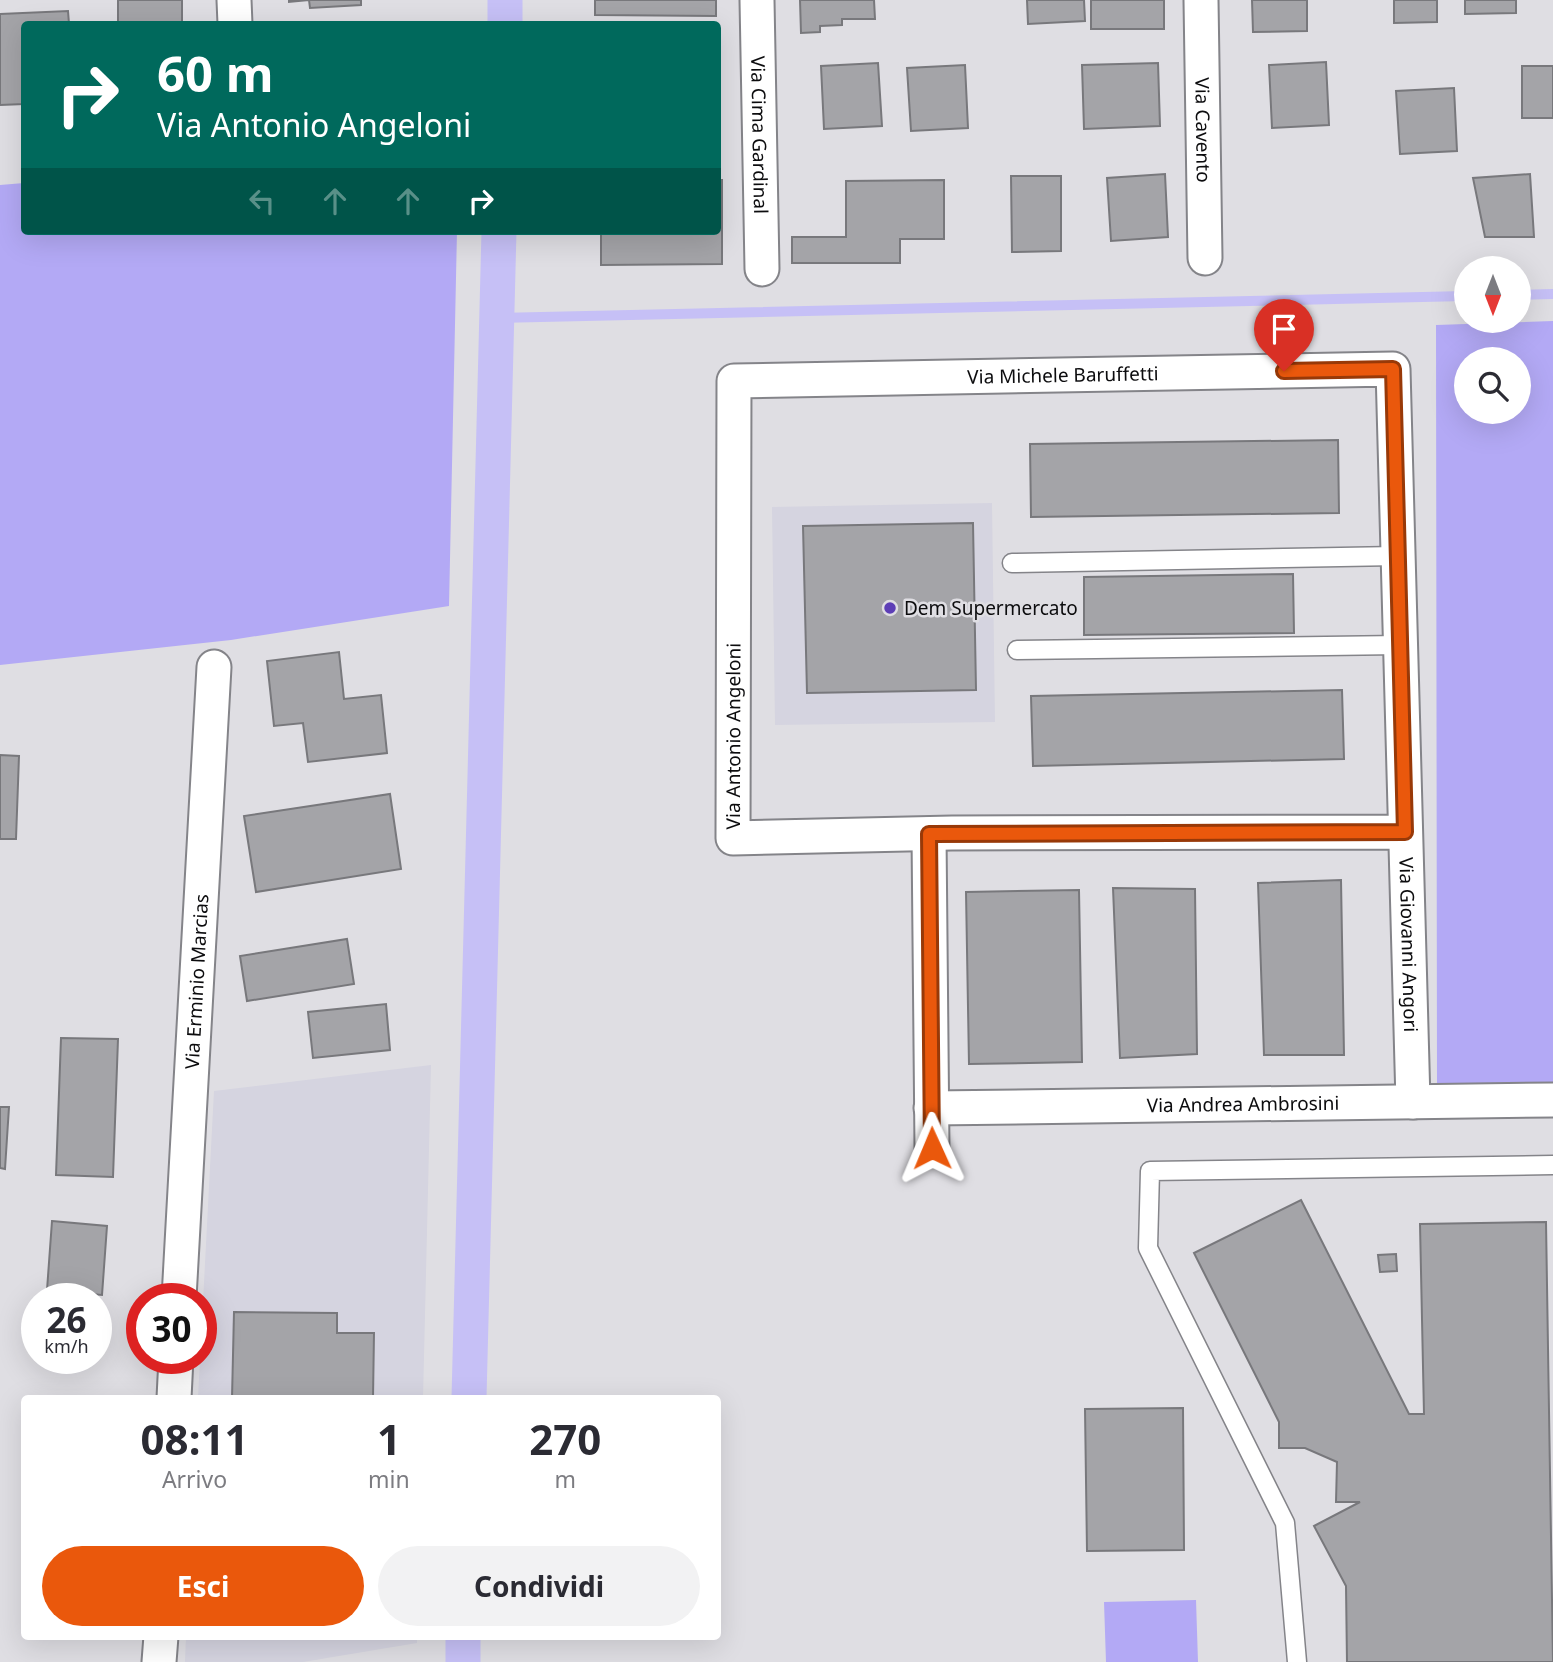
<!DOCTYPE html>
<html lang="it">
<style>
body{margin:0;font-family:"Noto Sans",sans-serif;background:#f2f2f3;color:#2b2b33;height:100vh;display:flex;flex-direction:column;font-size:26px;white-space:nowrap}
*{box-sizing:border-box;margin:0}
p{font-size:23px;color:#7c7c81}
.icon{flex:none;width:38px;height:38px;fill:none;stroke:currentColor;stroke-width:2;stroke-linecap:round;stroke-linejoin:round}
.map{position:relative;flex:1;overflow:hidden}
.details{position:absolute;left:21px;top:1395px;width:700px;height:245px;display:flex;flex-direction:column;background:#fff;border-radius:7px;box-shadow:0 7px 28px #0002}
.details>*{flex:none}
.top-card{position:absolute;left:21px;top:21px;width:700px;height:214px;border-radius:7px;box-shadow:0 7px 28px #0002;background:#00695c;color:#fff;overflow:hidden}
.needle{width:46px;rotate:180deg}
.buttons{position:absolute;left:1454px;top:256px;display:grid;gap:14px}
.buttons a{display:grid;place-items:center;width:77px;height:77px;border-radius:50%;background:#fff;box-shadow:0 7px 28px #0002;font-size:35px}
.speed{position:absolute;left:21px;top:1283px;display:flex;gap:14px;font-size:35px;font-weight:700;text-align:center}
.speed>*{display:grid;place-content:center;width:91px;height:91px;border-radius:50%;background:#fff;box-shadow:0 7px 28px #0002;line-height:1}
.speed small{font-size:18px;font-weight:400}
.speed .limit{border:10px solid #d22;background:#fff;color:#111}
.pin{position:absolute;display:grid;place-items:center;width:60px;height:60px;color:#fff;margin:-72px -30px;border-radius:50% 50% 50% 0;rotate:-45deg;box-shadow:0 0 7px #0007}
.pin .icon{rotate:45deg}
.me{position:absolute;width:77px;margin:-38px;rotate:359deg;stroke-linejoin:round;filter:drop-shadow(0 0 5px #0008)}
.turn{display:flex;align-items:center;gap:24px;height:147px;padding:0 21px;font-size:32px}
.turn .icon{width:91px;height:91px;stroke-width:2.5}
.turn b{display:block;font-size:49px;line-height:60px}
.lanes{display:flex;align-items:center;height:66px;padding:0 21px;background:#0003;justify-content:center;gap:35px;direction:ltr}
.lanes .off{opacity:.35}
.eta{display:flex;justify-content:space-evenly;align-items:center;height:119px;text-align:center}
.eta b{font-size:42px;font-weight:700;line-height:49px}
.primary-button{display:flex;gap:14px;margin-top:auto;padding:14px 21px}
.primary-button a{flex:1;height:80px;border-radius:42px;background:#ea580c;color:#fff;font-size:28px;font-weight:700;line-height:80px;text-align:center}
.primary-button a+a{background:#f2f2f3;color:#2b2b33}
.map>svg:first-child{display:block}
.built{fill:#d5d4e0}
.grass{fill:#b3a9f5;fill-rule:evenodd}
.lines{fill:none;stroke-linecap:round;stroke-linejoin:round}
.stream{stroke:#c6c0f6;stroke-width:10}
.canal{stroke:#c6c0f6;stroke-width:35}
.building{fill:#a4a4a8;stroke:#78787c;stroke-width:2}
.lane-casing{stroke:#848489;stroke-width:21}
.street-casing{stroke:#848489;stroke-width:37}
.lane{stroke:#fff;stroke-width:18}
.street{stroke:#fff;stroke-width:33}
.route-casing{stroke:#983908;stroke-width:18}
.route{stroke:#ea580c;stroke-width:12}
.poi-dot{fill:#5d3eb6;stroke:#dfdee3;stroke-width:2.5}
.labels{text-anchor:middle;stroke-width:5;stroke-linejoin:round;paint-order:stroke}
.street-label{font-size:19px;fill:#0c0c0e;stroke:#dfdee3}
.poi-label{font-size:19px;fill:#0c0c0e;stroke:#dfdee3;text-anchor:start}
</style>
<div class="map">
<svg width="1553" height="1662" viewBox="0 0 1553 1662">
<rect width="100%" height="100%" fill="#dfdee3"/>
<!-- built -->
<g class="built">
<polygon points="992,503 995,722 775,725 772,507"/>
<polygon points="431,1065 423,1398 198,1398 214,1091"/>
<polygon points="186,1636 417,1636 417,1643 303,1662 185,1662"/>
</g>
<!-- grass -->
<g class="grass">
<polygon points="24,183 24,231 457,231 449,606 231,640 0,665 0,185"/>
<path d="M1553,321V1082L1437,1086L1436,325ZM1466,359H1519V411H1466Z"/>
<polygon points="1196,1600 1198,1662 1106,1662 1104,1602"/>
</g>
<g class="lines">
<!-- stream -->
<g class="stream">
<polyline points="1519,295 1553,294"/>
<polyline points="497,318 1466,296"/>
</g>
<!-- canal -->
<g class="canal">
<polyline points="505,24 505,0"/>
<polyline points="469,1398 499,231"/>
<polyline points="463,1662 463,1636"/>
</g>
</g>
<!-- building -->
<g class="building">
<rect x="118" y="0" width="64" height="24"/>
<polygon points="289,0 361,0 361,5 310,8 309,0 289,2"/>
<polygon points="595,0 716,0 716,16 595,15"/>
<polygon points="800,0 874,0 875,19 842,19 842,25 820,26 820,32 801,33"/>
<polygon points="1027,0 1084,0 1085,21 1028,24"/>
<rect x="1091" y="0" width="73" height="29"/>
<polygon points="1252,0 1307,0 1307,31 1253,32"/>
<polygon points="1394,0 1437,0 1437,22 1394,23"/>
<polygon points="1465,0 1516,0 1516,13 1465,14"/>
<polygon points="68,11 69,24 24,24 24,104 0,105 0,14"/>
<polygon points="1326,62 1329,125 1272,128 1269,65"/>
<polygon points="878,63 882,126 824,129 821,66"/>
<polygon points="1158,63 1160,126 1084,129 1082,65"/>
<polygon points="965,65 968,128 911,131 907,68"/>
<rect x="1522" y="66" width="31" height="52"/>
<polygon points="1454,88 1457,151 1400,154 1396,91"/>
<polygon points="1165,174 1168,237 1111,241 1107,178"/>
<polygon points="1530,174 1534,237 1485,237 1473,178"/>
<polygon points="1011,176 1061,176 1061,251 1012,252"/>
<polygon points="718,180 722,180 722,264 601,265 601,231 718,231"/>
<polygon points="944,180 944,239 900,239 900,263 792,263 792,237 846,237 846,181"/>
<polygon points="1338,440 1339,513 1031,517 1030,444"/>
<polygon points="973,523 976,690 807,693 803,526"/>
<polygon points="1293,574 1294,633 1084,635 1084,577"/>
<polygon points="339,652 344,699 381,695 387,753 308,762 303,723 274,726 267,661"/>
<polygon points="1342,690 1344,759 1033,766 1031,696"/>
<polygon points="0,755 19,756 16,839 0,839"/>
<polygon points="390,794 401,869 256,892 244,816"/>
<polygon points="1341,880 1344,1055 1264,1055 1258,883"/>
<polygon points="1113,888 1195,889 1197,1054 1120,1058"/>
<polygon points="1079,890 1082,1062 969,1064 966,892"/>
<polygon points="347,939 354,984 247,1001 240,956"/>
<polygon points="386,1004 390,1050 313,1058 308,1012"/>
<polygon points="61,1038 118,1039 113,1177 56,1175"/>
<polygon points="0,1107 9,1107 5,1169 0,1168"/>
<polygon points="1301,1200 1409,1414 1424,1414 1420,1224 1546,1222 1553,1662 1347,1662 1346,1586 1314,1526 1360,1502 1336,1502 1337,1462 1305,1448 1279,1448 1279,1422 1194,1253"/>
<polygon points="52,1221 107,1226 102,1295 47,1290"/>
<polygon points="1396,1254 1397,1271 1380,1272 1378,1255"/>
<polygon points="234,1312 337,1313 337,1333 374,1333 373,1398 232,1398"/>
<polygon points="1183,1408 1184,1550 1087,1551 1085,1409"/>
</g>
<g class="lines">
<defs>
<g id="lane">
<polyline points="1012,563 1397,556"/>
<polyline points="1017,650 1400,645"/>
<polyline points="1297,1662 1285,1523 1148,1248 1150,1171 1553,1165"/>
</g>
<g id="street">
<polyline points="234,0 235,24"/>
<path id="s1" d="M757,0L762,269"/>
<path id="s2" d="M1201,0L1205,258"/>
<path id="s3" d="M1405,832L952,833L733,838L734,381L1393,369L1413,1102"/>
<polyline points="929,834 932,1148"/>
<path id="s4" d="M931,1108L1553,1100"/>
<path id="s5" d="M179,1298L214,667"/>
<polyline points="174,1398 176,1358"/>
<polyline points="159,1662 161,1636"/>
</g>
</defs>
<!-- lane casing -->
<use href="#lane" class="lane-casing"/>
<!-- street casing -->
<use href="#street" class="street-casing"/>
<!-- lane -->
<use href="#lane" class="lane"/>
<!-- street -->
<use href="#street" class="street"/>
</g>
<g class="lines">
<defs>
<polyline id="route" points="932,1148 929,834 1405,832 1393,369 1284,371"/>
</defs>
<!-- route casing -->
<use href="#route" class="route-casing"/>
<!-- route -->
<use href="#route" class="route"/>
</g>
<!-- markers -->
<circle class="poi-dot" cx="890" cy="608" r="7"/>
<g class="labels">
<!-- street labels -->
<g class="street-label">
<text dy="7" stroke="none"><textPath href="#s2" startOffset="130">Via Cavento</textPath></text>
<text dy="7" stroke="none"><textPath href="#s1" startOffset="135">Via Cima Gardinal</textPath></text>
<text dy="7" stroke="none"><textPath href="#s3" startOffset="1458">Via Michele Baruffetti</textPath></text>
<text dy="7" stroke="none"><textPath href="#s3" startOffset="774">Via Antonio Angeloni</textPath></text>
<text dy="7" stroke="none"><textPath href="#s3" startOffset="2364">Via Giovanni Angori</textPath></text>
<text dy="7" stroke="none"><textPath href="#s5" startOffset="317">Via Erminio Marcias</textPath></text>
<text dy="7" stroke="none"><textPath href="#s4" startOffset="312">Via Andrea Ambrosini</textPath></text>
</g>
<!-- poi labels -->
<g class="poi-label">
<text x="904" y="615">Dem Supermercato</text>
</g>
</g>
</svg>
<div class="buttons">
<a><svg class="needle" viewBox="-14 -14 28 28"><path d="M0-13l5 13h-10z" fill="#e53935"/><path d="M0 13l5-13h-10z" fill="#7c7c81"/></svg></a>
<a><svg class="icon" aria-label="search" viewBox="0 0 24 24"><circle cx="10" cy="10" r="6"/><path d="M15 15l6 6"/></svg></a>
</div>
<div class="speed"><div>26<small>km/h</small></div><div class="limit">30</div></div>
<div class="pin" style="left:1284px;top:371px;background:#d93025"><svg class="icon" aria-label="arrive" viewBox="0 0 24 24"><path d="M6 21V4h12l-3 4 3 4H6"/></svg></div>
<svg class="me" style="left:932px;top:1148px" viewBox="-20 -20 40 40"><path d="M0-17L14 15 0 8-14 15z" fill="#ea580c" stroke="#fff" stroke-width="4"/></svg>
<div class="top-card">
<div class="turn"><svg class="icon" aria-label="right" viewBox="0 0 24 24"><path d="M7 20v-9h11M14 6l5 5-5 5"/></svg><div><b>60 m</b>Via Antonio Angeloni</div></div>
<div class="lanes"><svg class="icon off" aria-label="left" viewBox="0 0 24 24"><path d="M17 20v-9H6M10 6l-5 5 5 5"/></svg><svg class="icon off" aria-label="ahead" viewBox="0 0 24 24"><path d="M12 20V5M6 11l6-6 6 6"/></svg><svg class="icon off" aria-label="ahead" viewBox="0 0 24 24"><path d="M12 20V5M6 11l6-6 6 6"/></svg><svg class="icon" aria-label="right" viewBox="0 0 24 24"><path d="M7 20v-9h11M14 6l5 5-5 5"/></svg></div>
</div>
<section class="details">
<div class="eta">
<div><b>08:11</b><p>Arrivo</p></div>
<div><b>1</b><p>min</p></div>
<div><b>270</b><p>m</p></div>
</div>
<div class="primary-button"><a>Esci</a><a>Condividi</a></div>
</section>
</div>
